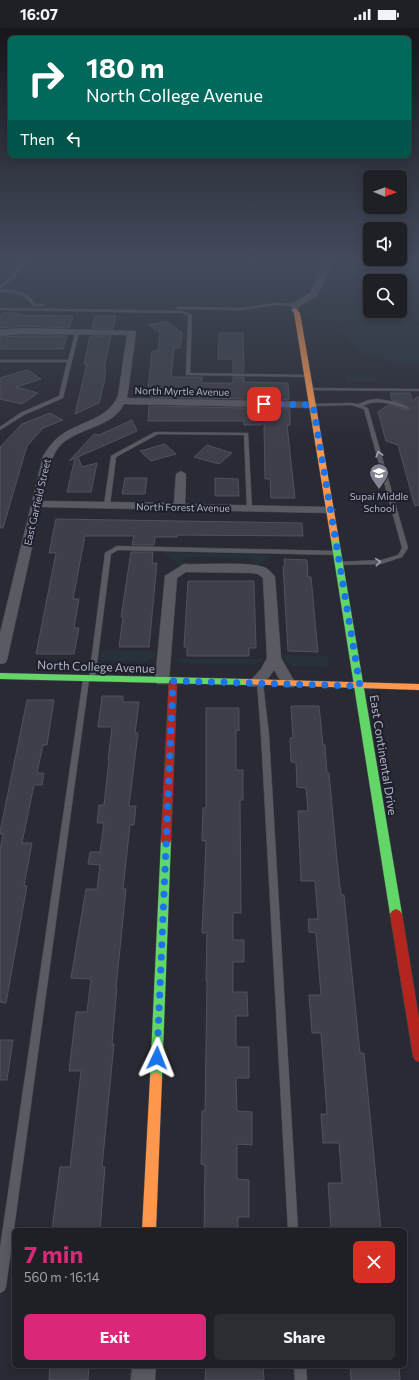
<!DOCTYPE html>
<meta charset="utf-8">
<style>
body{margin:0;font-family:Commissioner,sans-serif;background:#2c2d32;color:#f1f3f6;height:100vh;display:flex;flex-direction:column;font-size:15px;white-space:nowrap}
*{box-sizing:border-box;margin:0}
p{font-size:13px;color:#a1a3a7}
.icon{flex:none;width:22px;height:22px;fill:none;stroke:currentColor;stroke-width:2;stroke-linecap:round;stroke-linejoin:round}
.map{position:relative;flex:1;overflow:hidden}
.sheet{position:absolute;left:12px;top:1200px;width:395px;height:140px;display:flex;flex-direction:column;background:#1f2026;border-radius:6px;box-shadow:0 2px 10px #0003,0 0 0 1px #3c3e43}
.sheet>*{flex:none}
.guide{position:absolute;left:8px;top:8px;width:403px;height:122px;border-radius:6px;box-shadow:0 2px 10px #0003,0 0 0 1px #3c3e43;background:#00695c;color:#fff;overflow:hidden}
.needle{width:26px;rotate:91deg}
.tools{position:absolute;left:363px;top:142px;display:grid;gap:8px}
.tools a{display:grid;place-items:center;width:44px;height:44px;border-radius:6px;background:#1f2026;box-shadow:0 2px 10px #0003,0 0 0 1px #3c3e43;font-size:20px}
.pin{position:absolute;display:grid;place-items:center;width:34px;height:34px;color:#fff;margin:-17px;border-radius:8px;box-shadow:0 2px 6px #0006}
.me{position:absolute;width:44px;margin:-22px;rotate:2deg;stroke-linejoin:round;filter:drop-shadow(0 0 3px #0008)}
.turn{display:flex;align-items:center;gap:14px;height:84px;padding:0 12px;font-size:18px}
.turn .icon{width:52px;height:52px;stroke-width:2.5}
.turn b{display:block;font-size:28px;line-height:34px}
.then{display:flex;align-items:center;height:38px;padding:0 12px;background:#0003;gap:8px;font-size:15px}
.round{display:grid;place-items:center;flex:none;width:42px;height:42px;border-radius:6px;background:#2c2d32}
.overview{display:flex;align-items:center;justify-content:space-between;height:68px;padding:0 12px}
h1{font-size:24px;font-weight:700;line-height:30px;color:#db2777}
.cta{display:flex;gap:8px;margin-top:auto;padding:8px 12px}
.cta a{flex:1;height:46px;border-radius:6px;background:#db2777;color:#fff;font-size:16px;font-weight:700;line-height:46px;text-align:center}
.cta a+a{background:#2c2d32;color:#f1f3f6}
.status{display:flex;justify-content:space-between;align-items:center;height:28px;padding:0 20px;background:#1f2026;direction:ltr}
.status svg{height:11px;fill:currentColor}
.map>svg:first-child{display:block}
.green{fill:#263138;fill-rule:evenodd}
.building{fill:#3e3f48;stroke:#50525b}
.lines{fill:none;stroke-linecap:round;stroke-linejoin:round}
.lane-casing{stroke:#464750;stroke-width:1}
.street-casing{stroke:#464750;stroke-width:1}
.fast-casing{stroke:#464750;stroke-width:1}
.slow-casing{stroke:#464750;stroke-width:1}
.jam-casing{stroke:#464750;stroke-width:1}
.lane{fill:#595a62;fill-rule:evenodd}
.street{fill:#595a62;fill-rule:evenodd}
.fast{fill:#63d668;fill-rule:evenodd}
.slow{fill:#ff974d;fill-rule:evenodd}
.jam{fill:#b3261e;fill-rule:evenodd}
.oneway{stroke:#a1a3b0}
.route{stroke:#1a73e8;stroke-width:7;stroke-dasharray:0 12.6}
.labels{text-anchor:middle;stroke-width:4;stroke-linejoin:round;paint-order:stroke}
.far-street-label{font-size:10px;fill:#b3b5c4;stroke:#1d1f2d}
.far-poi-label{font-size:10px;fill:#b3b5c4;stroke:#1d1f2d}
.street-label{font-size:12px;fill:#b3b5c4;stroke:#1d1f2d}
</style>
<div class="status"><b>16:07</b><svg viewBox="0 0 49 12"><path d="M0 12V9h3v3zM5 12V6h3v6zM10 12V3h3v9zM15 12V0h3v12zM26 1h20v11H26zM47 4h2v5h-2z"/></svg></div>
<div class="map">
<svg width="419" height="1352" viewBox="0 0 419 1352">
<rect width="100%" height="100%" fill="#292a33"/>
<!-- green -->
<g class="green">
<path d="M0,231H419V294L315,292L314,285H308L0,279ZM370,253H400V283H370Z"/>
<path d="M349,296L419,298V337C394,336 350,329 342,301Z"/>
<polygon points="345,348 374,348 376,354 347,354"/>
<polygon points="163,524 273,527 258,537 253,536 253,530 183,529 183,536 178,537"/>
<polygon points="102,622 156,623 156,628 145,634 101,633"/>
<polygon points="282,627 328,628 329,639 292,638 282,631"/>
<polygon points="174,630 265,631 255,637 182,635"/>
</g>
<!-- building -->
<g class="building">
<polygon points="3,285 17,285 16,287 73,288 69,300 22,298 0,300 0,288 2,288"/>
<polygon points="95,288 116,288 113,301 92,300"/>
<polygon points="166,293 182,305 180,320 174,320 171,349 202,349 202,355 233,355 233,349 244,349 244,354 288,355 289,372 150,369 151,362 148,362 152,323 158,323 160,305 149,297"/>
<polygon points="219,305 243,305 244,344 233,344 233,331 218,331"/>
<polygon points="22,308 67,308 63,321 0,321 0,309"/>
<polygon points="90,308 111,308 104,340 106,340 104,355 99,375 75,386 87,336 84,336"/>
<polygon points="27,342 41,351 16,359 38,365 22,376 0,371 0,350"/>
<polygon points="390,365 410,365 412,373 419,368 419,477 415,478 398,417 386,413 378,384 388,377 407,382 410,381 398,373 392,372"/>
<polygon points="149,378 290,381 290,397 287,397 295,470 271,470 270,451 265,451 264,395 261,397 244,397 244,393 148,393"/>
<polygon points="50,385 63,392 43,400 27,418 3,500 0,500 0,419 22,396"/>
<polygon points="132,392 137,403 78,429 82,439 97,435 91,464 67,464 75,430 69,433 94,406 99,407"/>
<polygon points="165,416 176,426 151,433 140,423"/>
<polygon points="207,417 232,425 219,436 194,429"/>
<polygon points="125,450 147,450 145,466 122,466"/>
<polygon points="215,450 238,451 239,468 215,468"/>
<polygon points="56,491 302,495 303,508 178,507 177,509 155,509 154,517 132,517 134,508 85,508 73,571 79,571 74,600 79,600 74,626 36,626 56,525 49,525"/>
<polygon points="131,524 153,524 152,535 157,535 149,619 119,619 123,589 121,589"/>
<polygon points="284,531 307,532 308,549 311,549 318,624 288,623 283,538 285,538"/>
<polygon points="188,553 254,553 256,620 249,620 249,628 187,628 187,619 184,619"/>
<polygon points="102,668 123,668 123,674 139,674 135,705 138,705 129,778 136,778 134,797 130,797 123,861 126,861 116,960 117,960 112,1016 114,1016 102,1139 105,1139 100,1202 52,1202 60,1139 70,1139 81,1043 69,1043 76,984 87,984 91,951 71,950 86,861 97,861 100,837 88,836 90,824 100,824 104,795 97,795 99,777 104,777 109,732 108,732 112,699 98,699"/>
<polygon points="27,672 54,672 47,717 43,717 37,745 44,745 42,757 34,757 22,815 32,815 24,858 27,858 6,975 0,974 0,822 3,806 0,806 0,804"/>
<polygon points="291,678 319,678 323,717 325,717 327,745 329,745 337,832 341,867 344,867 360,1025 364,1025 381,1202 331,1202 328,1155 342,1155 339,1115 323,1115 321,1086 327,1086 321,1005 312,1005 309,967 321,967 316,905 309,904 308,891 318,891 315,853 301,853 298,783 308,783 306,760 297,759 296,735 291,734 290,710 293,710"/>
<polygon points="206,680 239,680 239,703 236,702 236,742 243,742 243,772 240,772 241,885 233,885 233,912 244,912 244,934 233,934 233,964 247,964 248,988 236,988 236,1019 249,1019 249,1050 236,1050 237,1083 252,1084 252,1117 237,1116 237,1151 249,1152 249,1189 238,1189 238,1202 204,1202 205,1137 201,1136 202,1083 205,1083 207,953 206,953 207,905 202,905 206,813 202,813 203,780 206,780"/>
<polygon points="0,1012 13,1012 7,1052 0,1052"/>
<polygon points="50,1338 89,1338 88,1352 49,1352"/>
<polygon points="206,1338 263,1338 264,1352 205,1352"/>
<polygon points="350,1338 399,1338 400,1352 351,1352"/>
</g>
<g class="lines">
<defs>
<g id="lane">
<path d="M21,231H25C21,244 12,254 0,260V257C10,250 17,243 21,231Z"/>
<path d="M0,262C13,261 28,263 35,276H42L44,277L42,278H33C25,265 14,264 0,264Z"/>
<polygon points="275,275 295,276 297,277 295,278 275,277 242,282 178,281 176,280 178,279 242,280"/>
<polygon points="0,280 183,283 192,287 190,345 308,347 310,348 308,349 186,347 188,288 182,285 0,282"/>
<polygon points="76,303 79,304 63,370 24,387 0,402 0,399 20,385 59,368 67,334 0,334 0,332 68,332"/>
<polygon points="308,360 419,361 419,363 310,362 308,361"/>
<path d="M377,371L397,374L409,380L407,381C392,377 378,370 363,378L368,380L408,520L402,529L381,536L339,537L336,535L337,534L381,532L398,527L402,520L364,381L351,377L313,378L311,377L313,376L351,375L358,376L369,372Z"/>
<polygon points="155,404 248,405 252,481 250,482 247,480 244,407 158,406 116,429 110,477 107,479 105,478 104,477 111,428"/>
<polygon points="117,518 337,523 340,525 337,527 118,522 111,526 95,651 92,653 89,652 6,1259 4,1263 0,1265 0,1220 83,651 86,649 89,650 105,525"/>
<polygon points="258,653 262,653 263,655 269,707 298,1202 288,1202 261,707 257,655"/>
<polygon points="294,1338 306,1338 307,1352 295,1352"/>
</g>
<g id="street">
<polygon points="325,231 333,231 322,258 316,269 299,278 298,284 292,284 291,276 310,265"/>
<path d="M22,300L135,303L136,305L127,370L313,374L318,377L313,380L124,376C112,401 75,399 58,420C48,433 47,456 43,473L174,475L176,446L181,443L186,446L185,476L330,479L336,482L330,485L41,479L7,632L5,635L0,636V605L43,428C48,420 53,413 61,407C81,393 107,392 118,368L127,307L22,306L0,308V302Z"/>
<path d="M184,536C202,537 251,533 266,540C269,542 273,546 275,549L281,630L296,656L294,659H284L274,642C269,650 261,661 250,658L248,655L261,641L267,630L263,550L258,546L250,545L186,544L177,550L169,653L167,656H157L155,653L165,548Z"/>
<polygon points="132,1338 156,1338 155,1352 131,1352"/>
</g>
<g id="fast">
<polygon points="332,510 338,510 339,512 402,886 400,889 396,891 392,889 390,886 331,512"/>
<polygon points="0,645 246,651 250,654 246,657 0,651"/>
<polygon points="166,808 170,809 171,812 162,1050 160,1054 156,1056 152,1054 150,1050 161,812 162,809"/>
</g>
<g id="slow">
<polygon points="295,280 300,285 339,512 335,514 331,512 294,285 292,282"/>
<polygon points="246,651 419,656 419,662 243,656 242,654 243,652"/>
<polygon points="156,1044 160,1046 162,1050 156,1202 142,1202 150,1050 152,1046"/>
</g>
<g id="jam">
<polygon points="173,650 177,653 171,812 170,815 166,816 162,815 161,812 169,653"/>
<polygon points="396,881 400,883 402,886 419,991 419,1034 415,1032 413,1028 390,886 392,883"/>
</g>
</defs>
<!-- lane casing -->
<use href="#lane" class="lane-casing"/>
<!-- street casing -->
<use href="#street" class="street-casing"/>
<!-- fast casing -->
<use href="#fast" class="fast-casing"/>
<!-- slow casing -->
<use href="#slow" class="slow-casing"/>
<!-- jam casing -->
<use href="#jam" class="jam-casing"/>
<!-- lane -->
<use href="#lane" class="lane"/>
<!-- street -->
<use href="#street" class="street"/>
<!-- fast -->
<use href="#fast" class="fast"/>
<!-- slow -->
<use href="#slow" class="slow"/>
<!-- jam -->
<use href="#jam" class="jam"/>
</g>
<!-- one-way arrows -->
<defs><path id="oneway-chevron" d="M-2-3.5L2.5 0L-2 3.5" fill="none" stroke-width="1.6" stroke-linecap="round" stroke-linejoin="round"/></defs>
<g class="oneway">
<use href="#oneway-chevron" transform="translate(379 426) rotate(-105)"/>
<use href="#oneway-chevron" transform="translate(378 534) rotate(-5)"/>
</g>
<!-- sky -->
<linearGradient id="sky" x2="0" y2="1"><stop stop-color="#17171c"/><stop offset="0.55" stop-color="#434a5b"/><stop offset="1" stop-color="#434a5b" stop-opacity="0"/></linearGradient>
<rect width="419" height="420" fill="url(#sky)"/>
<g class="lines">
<!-- route -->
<polyline class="route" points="157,1030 173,653 360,658 313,377 264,376"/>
</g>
<!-- icons -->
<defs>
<symbol id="school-pin" viewBox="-11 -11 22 30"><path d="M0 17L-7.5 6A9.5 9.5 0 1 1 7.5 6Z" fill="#838491" stroke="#1d1f2d"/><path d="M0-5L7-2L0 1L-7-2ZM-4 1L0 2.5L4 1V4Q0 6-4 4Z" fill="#fff"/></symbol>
</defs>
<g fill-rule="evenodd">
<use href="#school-pin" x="368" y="434" width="22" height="30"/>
</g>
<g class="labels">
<!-- far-street labels -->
<g class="far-street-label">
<text transform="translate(182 363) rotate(1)" y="4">North Myrtle Avenue</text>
<text transform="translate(37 474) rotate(-77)" y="4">East Garfield Street</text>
<text transform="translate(183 479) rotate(1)" y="4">North Forest Avenue</text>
</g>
<!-- far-poi labels -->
<g class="far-poi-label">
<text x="379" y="472">Supai Middle<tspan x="379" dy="12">School</tspan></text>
</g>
<!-- street labels -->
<g class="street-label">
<text transform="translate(96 639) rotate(2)" y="4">North College Avenue</text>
<text transform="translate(383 727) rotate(81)" y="4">East Continental Drive</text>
</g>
</g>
</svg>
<div class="tools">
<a><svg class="needle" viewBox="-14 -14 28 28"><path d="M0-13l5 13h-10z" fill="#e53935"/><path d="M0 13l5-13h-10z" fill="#a1a3a7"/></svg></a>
<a><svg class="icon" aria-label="sound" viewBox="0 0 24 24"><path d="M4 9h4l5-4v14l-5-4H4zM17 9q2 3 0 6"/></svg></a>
<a><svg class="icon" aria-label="search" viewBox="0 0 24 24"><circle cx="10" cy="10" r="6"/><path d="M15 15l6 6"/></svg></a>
</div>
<div class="pin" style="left:264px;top:376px;background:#d93025"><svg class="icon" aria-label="arrive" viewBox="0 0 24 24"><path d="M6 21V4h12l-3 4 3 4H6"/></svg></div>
<svg class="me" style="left:157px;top:1030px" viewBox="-20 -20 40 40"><path d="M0-17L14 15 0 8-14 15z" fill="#1a73e8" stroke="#fff" stroke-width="4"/></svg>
<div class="guide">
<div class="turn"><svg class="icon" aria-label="right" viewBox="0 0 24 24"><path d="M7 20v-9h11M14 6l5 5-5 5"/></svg><div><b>180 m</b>North College Avenue</div></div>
<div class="then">Then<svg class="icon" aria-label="left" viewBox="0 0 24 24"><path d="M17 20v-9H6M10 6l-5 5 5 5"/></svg></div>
</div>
<section class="sheet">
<div class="overview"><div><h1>7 min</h1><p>560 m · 16:14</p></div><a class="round" style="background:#d93025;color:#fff"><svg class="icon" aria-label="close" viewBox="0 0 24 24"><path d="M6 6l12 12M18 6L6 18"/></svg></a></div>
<div class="cta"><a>Exit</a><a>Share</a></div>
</section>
</div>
